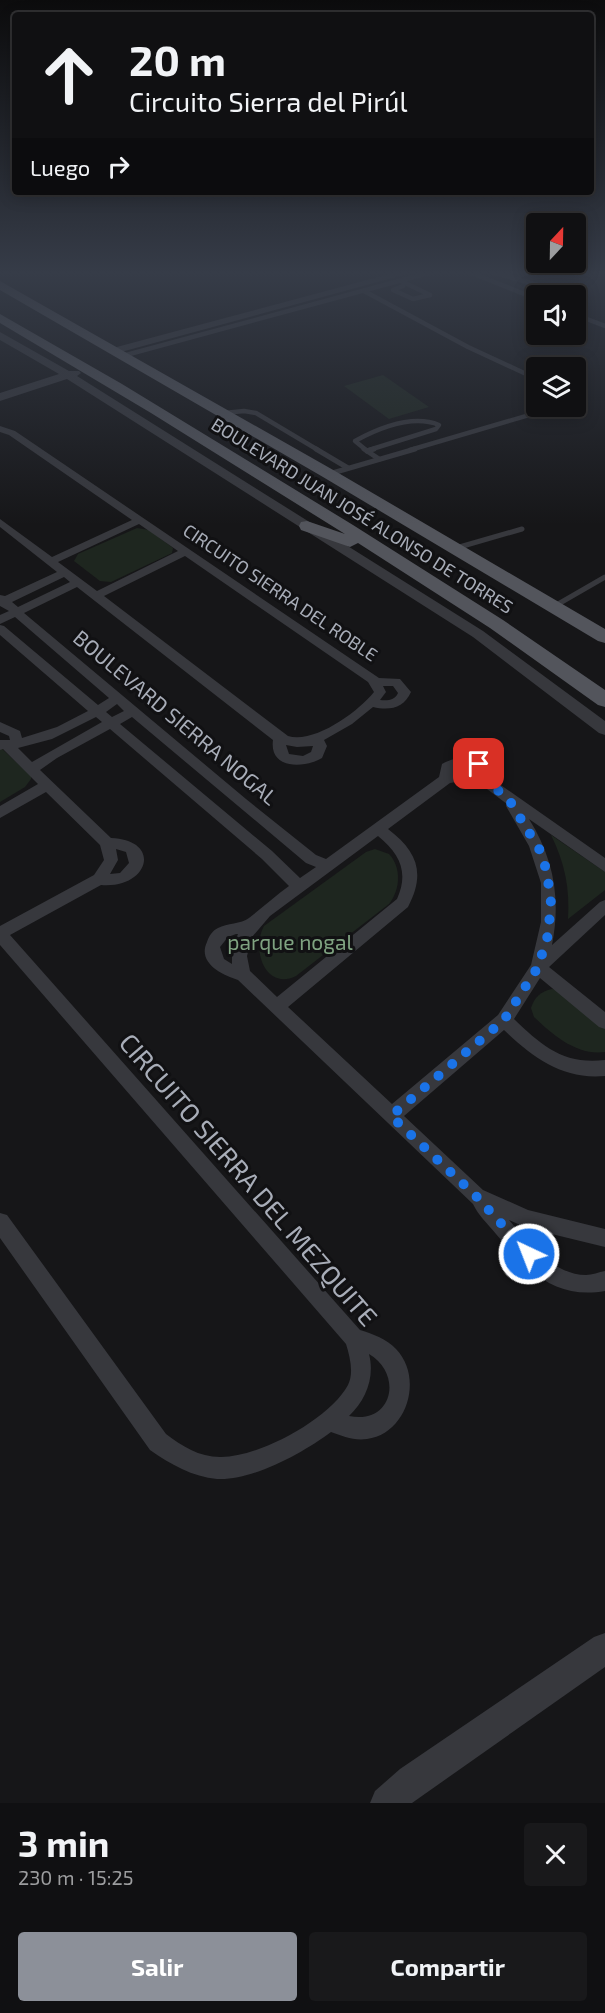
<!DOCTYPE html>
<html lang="es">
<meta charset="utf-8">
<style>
body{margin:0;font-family:"Exo 2",sans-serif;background:#19191b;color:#f1f3f6;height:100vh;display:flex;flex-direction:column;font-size:22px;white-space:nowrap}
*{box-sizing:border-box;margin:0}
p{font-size:20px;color:#9c9d9f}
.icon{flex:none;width:33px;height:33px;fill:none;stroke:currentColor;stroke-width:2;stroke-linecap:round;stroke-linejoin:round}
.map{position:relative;height:1803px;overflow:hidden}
.panel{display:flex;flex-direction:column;background:#101012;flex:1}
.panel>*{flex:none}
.banner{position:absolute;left:12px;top:12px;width:582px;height:183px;border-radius:6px;box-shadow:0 3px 15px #0003,0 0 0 2px #303032;background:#101012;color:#f1f3f6;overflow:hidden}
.needle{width:39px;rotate:22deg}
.tools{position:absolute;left:526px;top:213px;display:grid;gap:12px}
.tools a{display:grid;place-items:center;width:60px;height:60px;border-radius:6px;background:#101012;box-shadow:0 3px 15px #0003,0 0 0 2px #303032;font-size:30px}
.pin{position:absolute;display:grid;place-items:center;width:51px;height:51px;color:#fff;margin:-26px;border-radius:12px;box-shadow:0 3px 9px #0006}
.me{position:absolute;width:66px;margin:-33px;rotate:317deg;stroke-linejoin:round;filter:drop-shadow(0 0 4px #0008)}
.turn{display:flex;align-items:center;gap:21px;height:126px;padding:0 18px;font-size:27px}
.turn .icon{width:78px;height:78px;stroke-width:2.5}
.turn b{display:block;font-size:42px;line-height:51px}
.then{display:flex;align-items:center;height:57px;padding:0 18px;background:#0003;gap:12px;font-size:22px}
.round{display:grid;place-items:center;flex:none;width:63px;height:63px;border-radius:6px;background:#19191b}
.summary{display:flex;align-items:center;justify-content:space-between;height:102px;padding:0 18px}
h1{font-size:36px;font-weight:700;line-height:45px}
.primary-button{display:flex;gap:12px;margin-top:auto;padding:12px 18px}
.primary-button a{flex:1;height:69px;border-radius:6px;background:#8c9099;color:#fff;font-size:24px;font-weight:700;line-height:69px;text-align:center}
.primary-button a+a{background:#19191b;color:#f1f3f6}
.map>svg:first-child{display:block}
.green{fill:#1e261f}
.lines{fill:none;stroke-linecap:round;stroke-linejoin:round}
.service-far1{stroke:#37383d;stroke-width:4.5}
.service{stroke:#37383d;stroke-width:5}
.minor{fill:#37383d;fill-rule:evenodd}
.tertiary{fill:#37383d;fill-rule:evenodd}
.primary{fill:#53555c;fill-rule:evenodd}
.route{stroke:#1a73e8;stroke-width:10;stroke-dasharray:0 18}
.labels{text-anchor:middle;stroke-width:6;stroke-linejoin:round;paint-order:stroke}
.far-street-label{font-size:18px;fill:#a8adb8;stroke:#111113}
.street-label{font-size:21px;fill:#a8adb8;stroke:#111113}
.park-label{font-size:21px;fill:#7fa381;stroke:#111113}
.near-street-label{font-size:26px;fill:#a8adb8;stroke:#111113}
</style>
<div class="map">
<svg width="605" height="1803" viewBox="0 0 605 1803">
<rect width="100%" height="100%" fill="#161618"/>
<!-- green -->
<g class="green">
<polygon points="383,375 429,407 389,419 344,386"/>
<polygon points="137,528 149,530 173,548 172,553 111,582 100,581 74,561 78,554"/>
<polygon points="0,747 31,776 31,779 25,787 0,802"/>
<path d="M551,835L605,872V890L568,919C570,889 565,863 551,835Z"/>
<path d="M375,849L389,854C402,868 400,890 389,904L296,976C265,991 251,949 264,926L366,852Z"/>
<path d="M552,989L559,990L605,1024V1052C577,1056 553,1035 534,1017L531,1008C534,998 541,991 552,989Z"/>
</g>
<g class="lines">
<!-- service-far1 -->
<g class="service-far1">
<polyline points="469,272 537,299"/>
<polyline points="492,272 566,293"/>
<polyline points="401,281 430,295"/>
<polyline points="403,286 393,290 413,299 430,295"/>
<polyline points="364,291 468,347 537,379"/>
<polyline points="576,315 605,326"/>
<polyline points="126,355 432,272"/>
<polyline points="224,413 244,411 256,413 318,450"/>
<path d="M366,450L355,441C379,428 412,414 439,425L436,429L369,450"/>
<polyline points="410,450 560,406"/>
</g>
<!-- service -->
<g class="service">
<polyline points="316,449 348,468"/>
<polyline points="364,449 367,451"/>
<polyline points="367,451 379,459"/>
<polyline points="367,451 374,449"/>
<polyline points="329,474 415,449"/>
<polyline points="456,548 522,529"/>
<polyline points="553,607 605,577"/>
</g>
<!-- minor -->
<path class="minor" d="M0,426L15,431L379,678L400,679L411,692C404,708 390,711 373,707L352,724L324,740L327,746L322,758C303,769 269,769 273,740L77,587L24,613L246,799L316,855L326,859L439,777L442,764C460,753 497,753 495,781L605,858V872L529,819C554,859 561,899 552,945L600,902L605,900V915L549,967L605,1012V1029L599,1027L540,978L514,1019C542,1046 564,1065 605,1060V1076C563,1080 533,1058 504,1030L404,1116L483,1190L528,1210L605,1229V1247L527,1228L509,1220C528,1243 554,1275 586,1275C592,1275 599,1272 605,1271V1291C555,1300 526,1270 496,1234C488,1224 478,1215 473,1204L238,980C222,975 197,963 207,942C209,936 212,931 218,928C227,923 241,924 249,918C262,908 275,896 289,886L262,859L110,729L57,758L40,770L111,838C163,840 149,889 101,885L10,935L360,1330C373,1334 387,1339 396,1349C424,1378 407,1434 367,1439C354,1441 342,1436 331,1432C303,1453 252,1481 217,1479C193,1477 170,1464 150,1450L0,1238V1213L7,1215L166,1434C182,1446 199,1457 220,1457C258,1458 330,1419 348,1385C354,1373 350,1357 346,1344L0,945V926L94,875L104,860L100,845L46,792L0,818V806L38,784L3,749L0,750V740H10L9,736L0,732V722L20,731L22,738L57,727L88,711L0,635V625L4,626L98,705L109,698L15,617L0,624V615L9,611L0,606V595L5,596L57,572L0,527V519L52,557L132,520L9,435L0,432ZM139,524L178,551L97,591L58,562ZM185,556L368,682L374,692C358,712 314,744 288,736L104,596ZM64,577L70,582L18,607L12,602ZM383,686H393L398,693C395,700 388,701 380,700L386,692ZM117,704L124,711L112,717L106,712ZM96,717L102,722L32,762L18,748L52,739ZM132,717L306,863L316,867L300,878L272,851L120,724ZM286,745L297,747L313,746L311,752L303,756L289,754ZM460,766H472L482,775L467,772H453V769ZM462,781L483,786L507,804L506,806L529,846L541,883V922L531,965L498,1015L392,1104L288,1007L408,907C426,873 417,851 388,829L450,783ZM378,836C400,854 409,872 397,899L277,997L250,971L247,956L252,937L270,916ZM116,849L126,852L129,863L120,873L110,874L118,860ZM236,934H238L232,948V964L224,959L220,947L228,937ZM369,1354C404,1375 392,1425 349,1416C366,1400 375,1377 369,1354Z"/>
<!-- tertiary -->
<g class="tertiary">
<polygon points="397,272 414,272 121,352 117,353 111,350 113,348"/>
<polygon points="0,332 69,371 79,371 81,373 77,376 483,631 605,721 605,735 599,733 473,637 67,379 0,401 0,393 59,374 0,340"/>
<polygon points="605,1633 605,1667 412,1803 370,1803 375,1791 400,1769 594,1637"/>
</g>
<!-- primary -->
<g class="primary">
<polygon points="0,281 335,471 605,629 605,643 598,641 323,477 0,290"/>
<polygon points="0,314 122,384 353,525 503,620 605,690 605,707 598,705 490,628 358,543 350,547 301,530 299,526 301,522 307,521 345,534 151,413 0,323"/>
</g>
</g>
<!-- sky -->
<linearGradient id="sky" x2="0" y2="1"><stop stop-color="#0c0c0d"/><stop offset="0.52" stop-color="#363c48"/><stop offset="1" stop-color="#363c48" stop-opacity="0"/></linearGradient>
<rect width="605" height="525" fill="url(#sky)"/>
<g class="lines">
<!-- route -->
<polyline class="route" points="479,764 488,772 488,783 508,798 541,852 547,873 551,903 548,935 538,967 504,1020 391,1116 476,1196 529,1254"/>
</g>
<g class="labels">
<!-- far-street labels -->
<g class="far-street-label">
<text transform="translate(362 516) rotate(32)" y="6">BOULEVARD JUAN JOSÉ ALONSO DE TORRES</text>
<text transform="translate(280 593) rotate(34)" y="6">CIRCUITO SIERRA DEL ROBLE</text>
</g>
<!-- street labels -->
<g class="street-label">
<text transform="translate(175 718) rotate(40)" y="7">BOULEVARD SIERRA NOGAL</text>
</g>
<!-- park labels -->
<g class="park-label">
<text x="290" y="950">parque nogal</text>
</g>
<!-- near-street labels -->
<g class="near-street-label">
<text transform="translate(248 1180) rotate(49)" y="9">CIRCUITO SIERRA DEL MEZQUITE</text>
</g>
</g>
</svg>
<div class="tools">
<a><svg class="needle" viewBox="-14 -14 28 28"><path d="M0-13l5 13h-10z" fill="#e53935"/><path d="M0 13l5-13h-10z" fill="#9c9d9f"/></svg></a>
<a><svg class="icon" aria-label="sound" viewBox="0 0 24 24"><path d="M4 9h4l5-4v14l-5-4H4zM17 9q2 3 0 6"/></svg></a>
<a><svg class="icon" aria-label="layers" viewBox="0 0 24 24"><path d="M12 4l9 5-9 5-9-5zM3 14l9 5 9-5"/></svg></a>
</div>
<div class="pin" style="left:479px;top:764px;background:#d93025"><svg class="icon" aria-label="arrive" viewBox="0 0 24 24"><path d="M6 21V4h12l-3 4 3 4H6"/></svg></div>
<svg class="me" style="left:529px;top:1254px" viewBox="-20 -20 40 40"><circle r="17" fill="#1a73e8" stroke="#fff" stroke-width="3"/><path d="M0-11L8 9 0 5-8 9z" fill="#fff"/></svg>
<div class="banner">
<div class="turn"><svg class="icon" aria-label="ahead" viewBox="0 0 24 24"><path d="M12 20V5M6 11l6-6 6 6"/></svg><div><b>20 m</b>Circuito Sierra del Pirúl</div></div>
<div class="then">Luego<svg class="icon" aria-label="right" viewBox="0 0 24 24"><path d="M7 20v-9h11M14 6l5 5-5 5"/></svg></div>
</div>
</div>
<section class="panel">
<div class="summary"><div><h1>3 min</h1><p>230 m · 15:25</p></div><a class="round"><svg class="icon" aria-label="close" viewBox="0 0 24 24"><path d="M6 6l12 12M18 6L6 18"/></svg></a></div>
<div class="primary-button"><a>Salir</a><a>Compartir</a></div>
</section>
